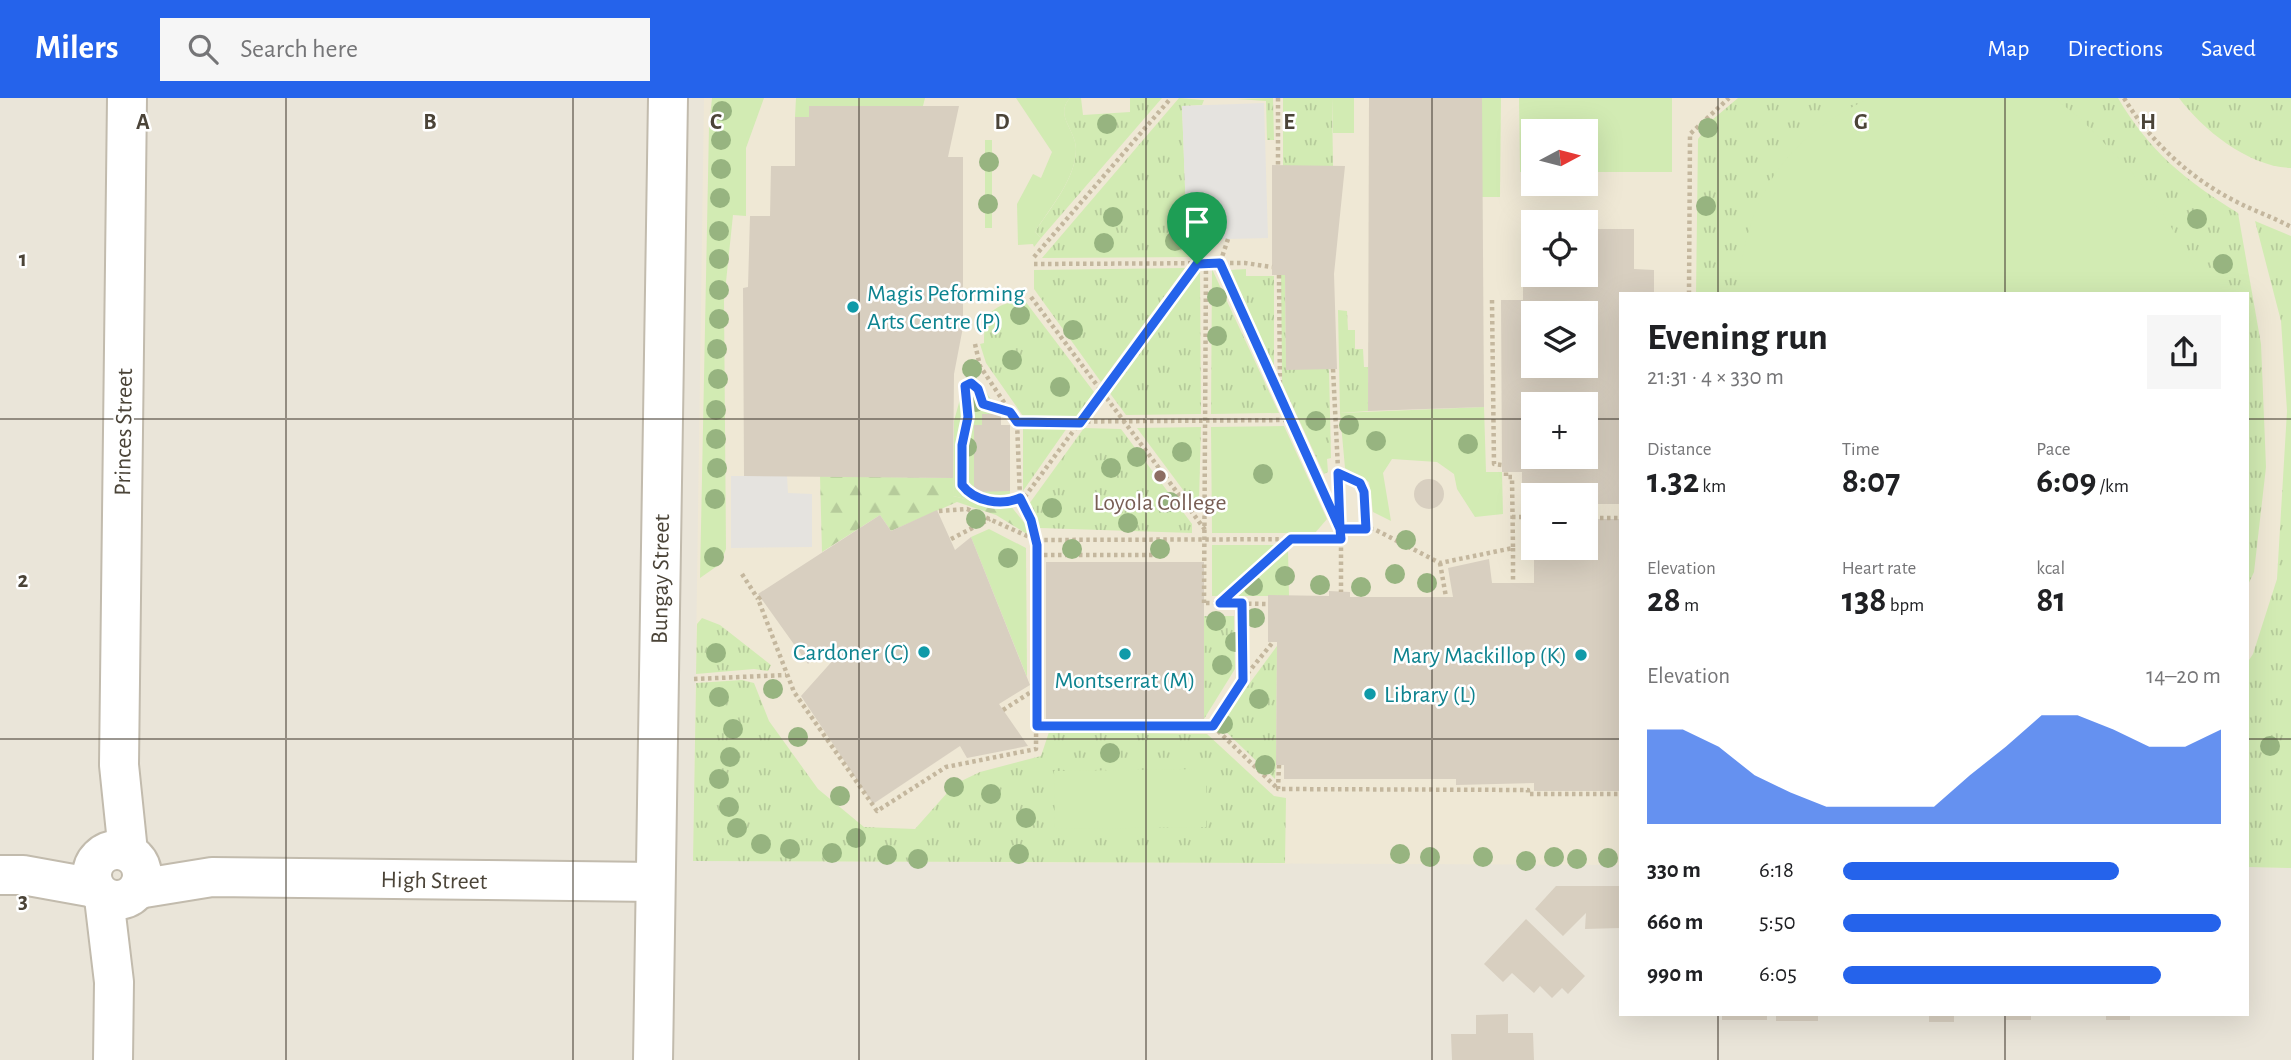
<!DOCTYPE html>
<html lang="en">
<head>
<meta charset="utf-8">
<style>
	body { margin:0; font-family:"Alegreya Sans",sans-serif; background:#f6f6f6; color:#202124; height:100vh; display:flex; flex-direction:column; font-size:26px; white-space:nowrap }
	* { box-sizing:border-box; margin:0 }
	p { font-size:23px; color:#757577 }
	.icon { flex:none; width:38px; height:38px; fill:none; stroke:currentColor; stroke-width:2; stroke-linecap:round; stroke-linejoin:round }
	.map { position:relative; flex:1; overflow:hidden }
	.panel { position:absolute; left:1619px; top:194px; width:630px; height:724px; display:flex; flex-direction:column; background:#fff; border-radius:0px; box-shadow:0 7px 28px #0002 }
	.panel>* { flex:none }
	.needle { width:46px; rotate:83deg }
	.fabs { position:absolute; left:1521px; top:21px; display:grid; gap:14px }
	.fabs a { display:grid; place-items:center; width:77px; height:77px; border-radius:0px; background:#fff; box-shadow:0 7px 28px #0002; font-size:35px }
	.pin { position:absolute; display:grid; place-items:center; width:60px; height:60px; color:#fff; margin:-72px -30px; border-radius:50% 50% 50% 0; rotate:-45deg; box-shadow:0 0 7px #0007 }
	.pin .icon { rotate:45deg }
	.round { display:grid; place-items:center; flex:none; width:74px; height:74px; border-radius:0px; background:#f6f6f6 }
	.summary { display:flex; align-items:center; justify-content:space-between; height:119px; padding:0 28px }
	h1 { font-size:38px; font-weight:700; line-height:52px }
	.stats { display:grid; grid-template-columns:repeat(3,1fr); gap:10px; height:119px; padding:7px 28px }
	.stats div { display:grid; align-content:center }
	.stats b { font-size:35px; font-weight:700 }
	.stats small { font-size:19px; font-weight:400 }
	.stats p { font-size:19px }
	.chart { height:196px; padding:14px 28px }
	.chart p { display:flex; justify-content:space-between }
	.chart svg { width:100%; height:126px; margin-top:7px; fill:#2563eb; opacity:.7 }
	ul { padding:0 28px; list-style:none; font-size:23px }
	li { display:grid; grid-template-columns:112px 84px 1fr; align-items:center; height:52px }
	li i { height:18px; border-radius:9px; background:#2563eb }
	header { display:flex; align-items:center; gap:42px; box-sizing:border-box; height:98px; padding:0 35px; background:#2563eb; color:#fff }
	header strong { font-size:33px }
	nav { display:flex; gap:38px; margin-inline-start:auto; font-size:24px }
	.search { width:490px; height:63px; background:#f6f6f6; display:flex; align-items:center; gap:18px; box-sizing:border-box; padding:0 24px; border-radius:0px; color:#757577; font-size:26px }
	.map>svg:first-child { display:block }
</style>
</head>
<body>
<header>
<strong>Milers</strong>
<div class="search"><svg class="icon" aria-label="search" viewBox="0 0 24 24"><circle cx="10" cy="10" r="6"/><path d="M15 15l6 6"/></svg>Search here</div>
<nav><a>Map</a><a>Directions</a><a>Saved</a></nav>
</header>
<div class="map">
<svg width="2291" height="962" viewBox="0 0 2291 962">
	<defs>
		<pattern id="grass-tufts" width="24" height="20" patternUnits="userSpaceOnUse" patternTransform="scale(1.75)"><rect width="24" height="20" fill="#d2ebb3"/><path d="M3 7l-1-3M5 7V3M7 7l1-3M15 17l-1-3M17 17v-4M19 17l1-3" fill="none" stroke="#b6cb9b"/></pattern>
		<pattern id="forest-firs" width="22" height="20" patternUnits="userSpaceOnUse" patternTransform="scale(1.75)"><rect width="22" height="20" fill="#d2ebb3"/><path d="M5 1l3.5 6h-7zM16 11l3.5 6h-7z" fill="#b6cb9b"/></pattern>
	</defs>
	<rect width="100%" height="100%" fill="#f6f3eb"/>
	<path fill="#eae5d9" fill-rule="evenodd" d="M 0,0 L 2291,0 L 2291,962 L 0,962 ZM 1533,33 L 1586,33 L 1586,86 L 1533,86 ZM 1533,124 L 1586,124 L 1586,177 L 1533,177 ZM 1620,196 L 2247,196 L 2247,917 L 1620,917 ZM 1533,215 L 1586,215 L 1586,268 L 1533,268 ZM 1533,306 L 1586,306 L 1586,359 L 1533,359 ZM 1533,397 L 1586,397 L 1586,450 L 1533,450 Z"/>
	<path fill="#efe8d5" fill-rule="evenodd" d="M 704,0 L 2291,0 L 2291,770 L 2247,769 L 2247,196 L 1620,196 L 1620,767 L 693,763 ZM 1533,33 L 1586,33 L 1586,86 L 1533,86 ZM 1533,124 L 1586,124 L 1586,177 L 1533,177 ZM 1533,215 L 1586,215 L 1586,268 L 1533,268 ZM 1533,306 L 1586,306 L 1586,359 L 1533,359 ZM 1533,397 L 1586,397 L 1586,450 L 1533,450 Z"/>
	<g fill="url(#grass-tufts)">
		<path d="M 1070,0 L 1081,0 L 1083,17 L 1130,14 L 1130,0 L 1162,0 L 1041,140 L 1035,134 C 1050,110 1076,81 1076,51 C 1076,32 1054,17 1070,0 Z"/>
		<polygon points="1179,0 1204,2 1202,7 1182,8 1187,142 1200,159 1042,160"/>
		<polygon points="1273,0 1274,42 1267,42 1266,3 1237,1"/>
		<polygon points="1283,0 1332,0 1333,68 1283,68"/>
		<path d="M 1738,0 L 2118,0 C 2149,53 2186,83 2238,115 L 2261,246 L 2266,369 L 2254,474 L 2247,489 L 2247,196 L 1696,196 L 1698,41 L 1712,22 Z"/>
		<path d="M 2179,0 L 2291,0 L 2291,70 C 2249,69 2203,32 2179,0 Z"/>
		<polygon points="2255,123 2291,138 2291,770 2247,769 2247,565 2253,556 2277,481 2287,313 2281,223"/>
		<polygon points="1185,170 1101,284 1034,191 1034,172"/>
		<polygon points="1200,171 1201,316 1126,317 1109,294"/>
		<polygon points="1212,171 1279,315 1211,316"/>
		<polygon points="1246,171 1246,178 1274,178 1274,270 1230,172"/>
		<polygon points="1281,177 1285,177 1286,271 1329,271 1331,360 1327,361 1328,374 1324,376 1282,285"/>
		<path d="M 1013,199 L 1022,199 L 1094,294 L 1077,318 L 1023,318 L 986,265 L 980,246 L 984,245 C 984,221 988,209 1013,204 Z"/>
		<polygon points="1338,212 1347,213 1348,232 1355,232 1355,251 1363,251 1364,269 1368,269 1368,313 1340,315"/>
		<polygon points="1201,329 1199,404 1195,408 1137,330"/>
		<polygon points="1067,330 1023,393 1023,331"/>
		<polygon points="1084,330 1121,331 1192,426 1192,435 1040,430 1029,406"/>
		<polygon points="1204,518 1234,518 1235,571 1204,621"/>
		<polygon points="702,520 720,527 771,567 768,573 754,571 696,576 697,526"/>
		<polygon points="1277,548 1276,667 1275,681 1219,627"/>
		<polygon points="742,582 754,585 769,623 818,691 864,729 915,731 955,686 980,674 1041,658 1049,634 1207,636 1274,698 1286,700 1285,765 693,763 696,585"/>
	</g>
	<polygon fill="url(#forest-firs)" points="820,378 953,380 953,398 996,408 1010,407 1027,428 1030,438 996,417 957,404 891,433 880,417 822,454"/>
	<g fill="#d2ebb3">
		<polygon points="712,0 764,0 746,50 746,118 733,117 724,203 726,451 720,466 700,480 709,29"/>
		<polygon points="796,0 925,0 923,8 809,8 809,19 795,19"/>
		<path d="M 1016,0 L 1070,0 C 1054,17 1076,32 1076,51 C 1076,81 1050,109 1035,134 L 1041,140 L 1034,149 L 1033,146 L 1018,147 L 1017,106 L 1033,76 L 1041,80 L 1052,54 Z"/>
		<polygon points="1332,0 1354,0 1354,35 1333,35"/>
		<polygon points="1482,0 1501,0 1500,99 1482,99"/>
		<polygon points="1519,0 1672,0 1672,74 1586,74 1586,33 1533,33 1533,74 1520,74"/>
		<path d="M 1870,0 L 2054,0 L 2080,20 L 2131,73 L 2167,122 L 2210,196 L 1738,196 C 1745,100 1783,41 1870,0 Z"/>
		<rect x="985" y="42" width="7" height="88"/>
		<polygon points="975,278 1001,316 983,316 982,327 974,327 974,393 1010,393 1010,407 996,408 953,398 954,323 966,279"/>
		<polygon points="1484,309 1486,374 1502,374 1503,416 1475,419 1457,391 1454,376 1437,364 1392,361 1383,375 1391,423 1373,414 1369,384 1345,370 1340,315"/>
		<polygon points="1284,328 1327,421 1315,435 1212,435 1211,329"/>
		<polygon points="989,431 1026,450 1027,579 971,439"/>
		<polygon points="1212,447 1276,447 1218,498 1212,498"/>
		<polygon points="1288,451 1289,498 1234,498"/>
		<polygon points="1206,671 1206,729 1055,731 1054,673"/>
	</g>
	<g fill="#e5e3df">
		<polygon points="1264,5 1268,140 1187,142 1182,8"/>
		<polygon points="731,378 787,378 788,395 812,396 812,449 731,450"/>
	</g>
	<g fill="#d8cfc0" fill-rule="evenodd">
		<polygon points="1369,0 1482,0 1484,309 1368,313"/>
		<polygon points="809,8 959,8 948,59 963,59 963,229 954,276 953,380 744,378 743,190 748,189 750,118 770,118 771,68 795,68 795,19 809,19"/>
		<polygon points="1272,67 1345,68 1334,176 1337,271 1286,272 1285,177 1272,177"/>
		<path d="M 1523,131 L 1533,131 L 1533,177 L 1586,177 L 1586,131 L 1634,131 L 1634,171 L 1654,172 L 1654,196 L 1620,196 L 1620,406 L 1586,406 L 1586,397 L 1533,397 L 1533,405 L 1522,405 L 1522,374 L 1502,374 L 1501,202 L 1523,202 ZM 1533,215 L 1586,215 L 1586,268 L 1533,268 ZM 1533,306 L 1586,306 L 1586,359 L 1533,359 Z"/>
		<polygon points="982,316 1001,316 1001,327 1010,327 1010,393 974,394 974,327 982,327"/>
		<circle cx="1429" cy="396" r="15"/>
		<polygon points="937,412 955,452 971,439 1030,587 999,606 1028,648 967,660 960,648 873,706 801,598 835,560 826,548 808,566 758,496 880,417 891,433"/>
		<polygon points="1586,421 1620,421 1620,693 1534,693 1534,685 1456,687 1456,681 1284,681 1284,667 1276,667 1277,544 1268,544 1268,497 1329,498 1329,493 1350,494 1350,499 1453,499 1448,470 1489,461 1492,485 1534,485 1534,450 1586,450"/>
		<rect x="1046" y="464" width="158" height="157"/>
		<polygon points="1556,788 1620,788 1620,830 1585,831 1586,815 1563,838 1535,811"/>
		<polygon points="1526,821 1585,878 1568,896 1562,890 1552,900 1540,888 1534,895 1512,875 1503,884 1484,866"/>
		<polygon points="1508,916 1508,935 1533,935 1534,962 1452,962 1451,936 1476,936 1476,917"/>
		<rect x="1722" y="917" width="45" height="5"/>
		<rect x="1776" y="917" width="42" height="6"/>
		<rect x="1929" y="917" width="25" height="7"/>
		<rect x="2006" y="917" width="25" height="5"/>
		<rect x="2106" y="917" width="24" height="5"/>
	</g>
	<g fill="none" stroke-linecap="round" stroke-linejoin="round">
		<defs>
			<g id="minor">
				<polyline points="127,0 119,667 128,754"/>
				<circle cx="117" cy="777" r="25"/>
				<polyline points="0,777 23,777 95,790"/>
				<polyline points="138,791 212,779 655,784"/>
				<polyline points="104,800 114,884 113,962"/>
				<polyline points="653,962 668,0"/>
			</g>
		</defs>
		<use href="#minor" stroke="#c2bbad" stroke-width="42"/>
		<g stroke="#c4b79e" stroke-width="4.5" stroke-dasharray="3.5 3.5" stroke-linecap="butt">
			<polyline points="1278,0 1278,68"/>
			<path d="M 2124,0 C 2151,45 2193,83 2241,106 C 2257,114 2275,120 2291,129"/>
			<polyline points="1228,141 1220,165 1341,431 1341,494"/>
			<polyline points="1034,159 1171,0"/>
			<polyline points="1034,166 1245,165 1272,169"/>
			<polyline points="1279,177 1280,295"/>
			<polyline points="1689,196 1690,36 1729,0"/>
			<polyline points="1031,199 1206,433"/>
			<polyline points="1492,202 1494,366 1502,367"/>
			<polyline points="975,246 980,268 1017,324 1020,400"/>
			<polyline points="1333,271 1341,431 1374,431 1440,465 1513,450 1512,379 1506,379 1506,374"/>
			<polyline points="1010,314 983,306 974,287 968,285 965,288 968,319 962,347 963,387 973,397 997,405 1020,400"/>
			<polyline points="1017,324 1291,322"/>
			<polyline points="1338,375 1360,385 1364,395 1365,431"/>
			<polyline points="939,413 967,411 1036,442 1341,441"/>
			<polyline points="1512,419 1533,419"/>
			<polyline points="1586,420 1620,420"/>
			<polyline points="951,441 990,421"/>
			<polyline points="1513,450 1513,485"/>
			<polyline points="1037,457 1165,457"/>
			<polyline points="1440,465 1446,499"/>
			<polyline points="742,476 758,501"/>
			<polyline points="761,499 758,501 794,594 877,713 946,669 1036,651 1037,447 1032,422 1021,404 1197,165"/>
			<polyline points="1204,505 1206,165"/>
			<polyline points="1206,505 1267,506"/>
			<polyline points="1220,505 1290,442"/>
			<polyline points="694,581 786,577"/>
			<polyline points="1243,581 1273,544"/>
			<polyline points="1003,612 1031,594 1046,594"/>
			<polyline points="1037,627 1213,628 1243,582 1242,505"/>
			<polyline points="1213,628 1278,691"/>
			<polyline points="1279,667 1278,691 1528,692 1528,696 1620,696"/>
		</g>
		<use href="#minor" stroke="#fff" stroke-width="38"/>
	</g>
	<g fill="#97b480">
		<circle cx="722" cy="13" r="10"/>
		<circle cx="1107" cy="26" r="10"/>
		<circle cx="1708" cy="30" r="10"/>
		<circle cx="721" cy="42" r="10"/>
		<circle cx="989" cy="64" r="10"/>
		<circle cx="721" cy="71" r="10"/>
		<circle cx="720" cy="100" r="10"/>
		<circle cx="988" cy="106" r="10"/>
		<circle cx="1706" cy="108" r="10"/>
		<circle cx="1113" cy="119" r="10"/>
		<circle cx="2197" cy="121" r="10"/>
		<circle cx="719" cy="133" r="10"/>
		<circle cx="1175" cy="143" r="10"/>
		<circle cx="1104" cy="145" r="10"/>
		<circle cx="719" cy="161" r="10"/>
		<circle cx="2223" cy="166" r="10"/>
		<circle cx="719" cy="192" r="10"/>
		<circle cx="1217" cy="199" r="10"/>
		<circle cx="1020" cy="217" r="10"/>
		<circle cx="719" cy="221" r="10"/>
		<circle cx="1073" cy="232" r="10"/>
		<circle cx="1217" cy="238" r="10"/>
		<circle cx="717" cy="251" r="10"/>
		<circle cx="1012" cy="262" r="10"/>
		<circle cx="972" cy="271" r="10"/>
		<circle cx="718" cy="281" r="10"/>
		<circle cx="1060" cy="289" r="10"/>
		<circle cx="976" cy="304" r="10"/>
		<circle cx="716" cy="312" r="10"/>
		<circle cx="1316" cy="323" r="10"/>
		<circle cx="1349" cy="327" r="10"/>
		<circle cx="716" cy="341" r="10"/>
		<circle cx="1376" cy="343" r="10"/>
		<circle cx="1468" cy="346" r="10"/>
		<circle cx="967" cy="349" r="10"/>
		<circle cx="1182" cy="354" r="10"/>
		<circle cx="1137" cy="359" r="10"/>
		<circle cx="717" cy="370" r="10"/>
		<circle cx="1111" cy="370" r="10"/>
		<circle cx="1263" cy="376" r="10"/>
		<circle cx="715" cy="401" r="10"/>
		<circle cx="1170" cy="404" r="10"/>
		<circle cx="1052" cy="410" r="10"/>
		<circle cx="976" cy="421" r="10"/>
		<circle cx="1128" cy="425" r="10"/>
		<circle cx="1406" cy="442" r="10"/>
		<circle cx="1072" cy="451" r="10"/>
		<circle cx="1160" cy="451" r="10"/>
		<circle cx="714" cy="459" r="10"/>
		<circle cx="1008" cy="460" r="10"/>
		<circle cx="1395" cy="476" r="10"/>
		<circle cx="1285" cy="478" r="10"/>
		<circle cx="1427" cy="485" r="10"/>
		<circle cx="1320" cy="487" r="10"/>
		<circle cx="1253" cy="488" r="10"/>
		<circle cx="1361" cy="489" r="10"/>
		<circle cx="1255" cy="520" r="10"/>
		<circle cx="1216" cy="523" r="10"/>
		<circle cx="1235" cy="544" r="10"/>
		<circle cx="716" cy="555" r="10"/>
		<circle cx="1222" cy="567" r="10"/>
		<circle cx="773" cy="591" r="10"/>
		<circle cx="719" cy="599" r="10"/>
		<circle cx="1259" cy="601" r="10"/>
		<circle cx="1223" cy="626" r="10"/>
		<circle cx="733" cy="631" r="10"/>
		<circle cx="798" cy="639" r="10"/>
		<circle cx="2270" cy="648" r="10"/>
		<circle cx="1110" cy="655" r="10"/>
		<circle cx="730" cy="659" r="10"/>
		<circle cx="1265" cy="667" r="10"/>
		<circle cx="719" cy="681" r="10"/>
		<circle cx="954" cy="689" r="10"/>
		<circle cx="991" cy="696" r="10"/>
		<circle cx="840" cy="698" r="10"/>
		<circle cx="729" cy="709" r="10"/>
		<circle cx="1026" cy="720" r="10"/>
		<circle cx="737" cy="730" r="10"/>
		<circle cx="856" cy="740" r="10"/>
		<circle cx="761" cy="746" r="10"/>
		<circle cx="790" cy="751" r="10"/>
		<circle cx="832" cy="755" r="10"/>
		<circle cx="1019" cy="756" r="10"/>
		<circle cx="1400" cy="756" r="10"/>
		<circle cx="887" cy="757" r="10"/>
		<circle cx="1430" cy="759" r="10"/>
		<circle cx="1483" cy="759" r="10"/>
		<circle cx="1554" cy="759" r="10"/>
		<circle cx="1608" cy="760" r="10"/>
		<circle cx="918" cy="761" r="10"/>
		<circle cx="1577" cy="761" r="10"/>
		<circle cx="1526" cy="763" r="10"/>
	</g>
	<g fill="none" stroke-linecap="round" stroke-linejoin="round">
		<defs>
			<path id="route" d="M 1197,166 L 1080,325 L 1017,324 L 1010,314 L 983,306 L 978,291 L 971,285 L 965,288 L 968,319 L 962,347 L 962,387 C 975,404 1001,408 1020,400 L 1031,422 L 1037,447 L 1037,628 L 1213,628 L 1243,582 L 1242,505 L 1220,505 L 1291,441 L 1341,441 L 1340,431 L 1366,431 L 1364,394 L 1360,385 L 1338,375 L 1340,431 L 1220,165 L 1197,166"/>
		</defs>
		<use href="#route" stroke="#fff" stroke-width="14"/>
		<use href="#route" stroke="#2563eb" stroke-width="9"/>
	</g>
	<path fill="none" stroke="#4b4438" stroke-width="2" stroke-opacity="0.55" d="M 286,0 L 286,962M 573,0 L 573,962M 859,0 L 859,962M 1146,0 L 1146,962M 1432,0 L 1432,962M 1718,0 L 1718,196M 2005,0 L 2005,196M 0,321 L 1533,321M 1586,321 L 1620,321M 2247,321 L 2291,321M 0,641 L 1620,641M 2247,641 L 2291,641M 1718,917 L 1718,962M 2005,917 L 2005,962"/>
	<g fill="#0f9aa8" stroke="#fff" stroke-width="2.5">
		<circle cx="853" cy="209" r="7"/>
		<circle cx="924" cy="554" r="7"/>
		<circle cx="1125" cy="556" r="7"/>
		<circle cx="1581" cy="557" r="7"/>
		<circle cx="1370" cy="596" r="7"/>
	</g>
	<circle fill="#8d6e63" stroke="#fff" stroke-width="2.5" cx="1160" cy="378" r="7"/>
	<g text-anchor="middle" stroke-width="5" stroke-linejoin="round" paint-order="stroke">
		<g font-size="24" fill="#0d838f" stroke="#fff" text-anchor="start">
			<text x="867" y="203">Magis Peforming<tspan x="867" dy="28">Arts Centre (P)</tspan></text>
			<text x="910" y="562" text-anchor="end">Cardoner (C)</text>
			<text x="1567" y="565" text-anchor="end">Mary Mackillop (K)</text>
			<text x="1125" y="590" text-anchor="middle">Montserrat (M)</text>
			<text x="1384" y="604">Library (L)</text>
		</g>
		<g font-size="24" fill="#4b4438" stroke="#fff">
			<text transform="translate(123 334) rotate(-89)" y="8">Princes Street</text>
			<text transform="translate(660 481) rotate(-89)" y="8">Bungay Street</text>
			<text transform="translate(434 782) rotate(1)" y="8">High Street</text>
		</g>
		<g font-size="24" fill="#785e54" stroke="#fff">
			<text x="1160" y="412">Loyola College</text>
		</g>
	</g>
	<g font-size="23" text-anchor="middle" font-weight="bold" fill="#4b4438" stroke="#fff" stroke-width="5" stroke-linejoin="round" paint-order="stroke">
		<text x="143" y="31">A</text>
		<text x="430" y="31">B</text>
		<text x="716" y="31">C</text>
		<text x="1002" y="31">D</text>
		<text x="1289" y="31">E</text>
		<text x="1861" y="31">G</text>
		<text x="2148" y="31">H</text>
		<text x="23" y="168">1</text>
		<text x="23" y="489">2</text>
		<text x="23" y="810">3</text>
	</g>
</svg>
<div class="fabs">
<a><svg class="needle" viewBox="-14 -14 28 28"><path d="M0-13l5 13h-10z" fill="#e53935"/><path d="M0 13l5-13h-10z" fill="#757577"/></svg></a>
<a><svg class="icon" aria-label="locate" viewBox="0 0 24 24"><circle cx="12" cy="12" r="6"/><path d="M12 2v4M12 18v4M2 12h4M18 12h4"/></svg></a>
<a><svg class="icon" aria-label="layers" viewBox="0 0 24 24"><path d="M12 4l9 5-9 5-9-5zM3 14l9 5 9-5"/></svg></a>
<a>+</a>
<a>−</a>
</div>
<div class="pin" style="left:1197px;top:166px;background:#1e9e55"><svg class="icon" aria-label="arrive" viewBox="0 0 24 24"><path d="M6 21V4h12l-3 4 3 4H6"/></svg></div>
<section class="panel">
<div class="summary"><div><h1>Evening run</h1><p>21:31 · 4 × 330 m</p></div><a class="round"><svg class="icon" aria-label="share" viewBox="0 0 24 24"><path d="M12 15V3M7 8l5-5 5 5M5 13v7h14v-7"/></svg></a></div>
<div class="stats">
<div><p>Distance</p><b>1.32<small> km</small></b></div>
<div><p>Time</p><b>8:07</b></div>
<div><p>Pace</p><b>6:09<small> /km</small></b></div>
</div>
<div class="stats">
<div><p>Elevation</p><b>28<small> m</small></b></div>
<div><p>Heart rate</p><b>138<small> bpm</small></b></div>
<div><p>kcal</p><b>81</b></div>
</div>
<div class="chart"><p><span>Elevation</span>14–20 m</p>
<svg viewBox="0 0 160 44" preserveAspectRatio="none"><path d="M0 44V11L10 11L20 17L30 27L40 33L50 38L60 38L70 38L80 38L90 27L100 17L110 6L120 6L130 11L140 17L150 17L160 11V44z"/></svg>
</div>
<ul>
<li><b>330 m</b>6:18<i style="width:73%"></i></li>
<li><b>660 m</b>5:50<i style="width:100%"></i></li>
<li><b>990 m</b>6:05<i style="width:84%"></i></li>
</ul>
</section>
</div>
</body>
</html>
